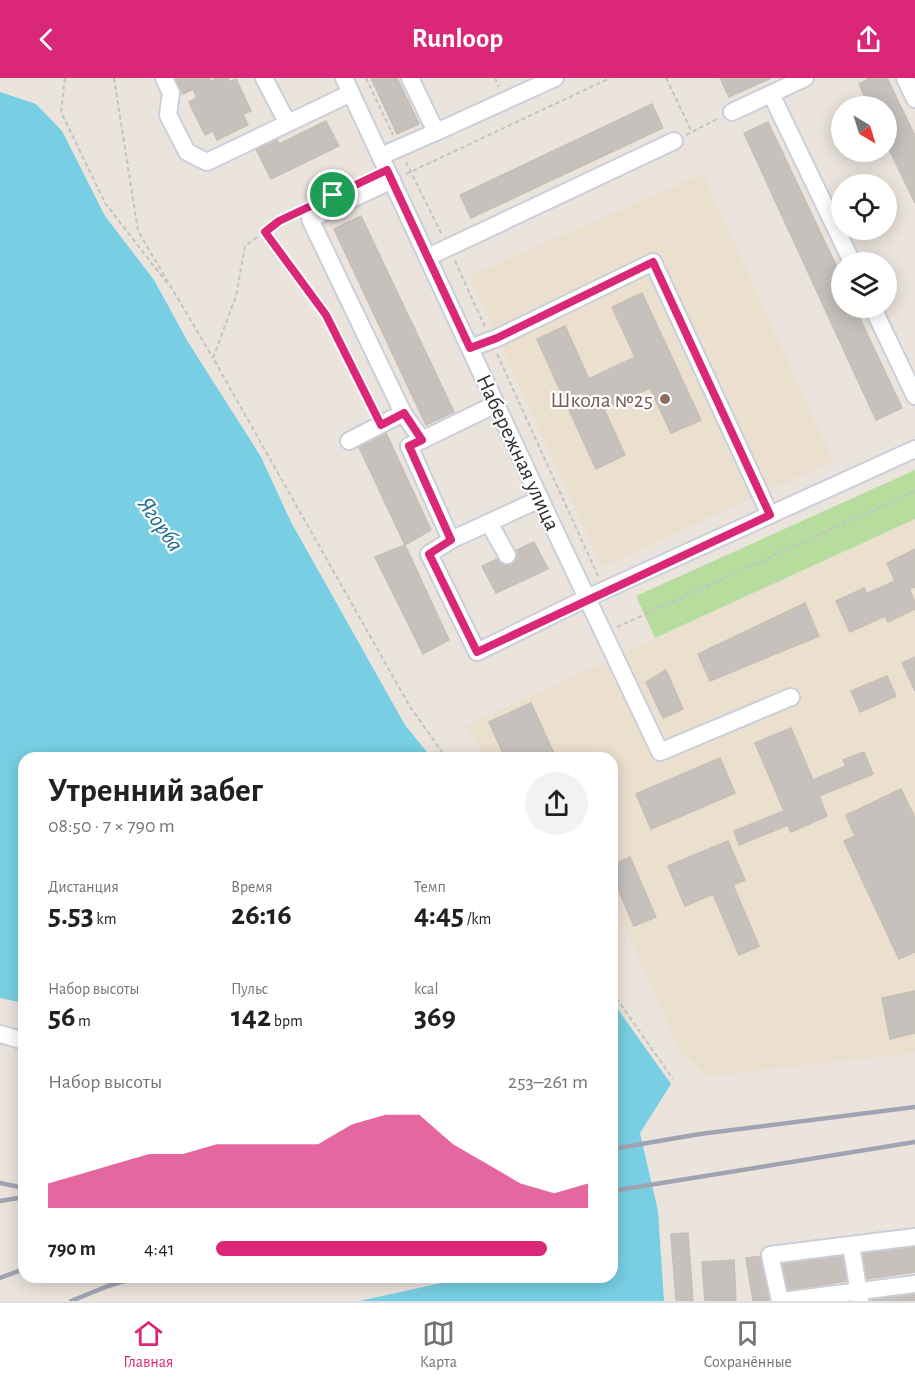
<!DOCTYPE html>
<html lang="ru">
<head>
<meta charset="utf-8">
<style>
	body { margin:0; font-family:"Alegreya Sans",sans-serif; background:#f2f2f2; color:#202124; height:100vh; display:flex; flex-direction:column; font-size:22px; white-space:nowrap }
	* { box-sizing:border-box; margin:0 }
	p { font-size:20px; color:#757577 }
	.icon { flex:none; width:33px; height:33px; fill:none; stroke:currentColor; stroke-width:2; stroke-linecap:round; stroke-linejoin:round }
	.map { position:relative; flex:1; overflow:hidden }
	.drawer { position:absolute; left:18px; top:674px; width:600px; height:531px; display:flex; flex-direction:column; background:#fff; border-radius:18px; box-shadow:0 3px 15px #0003 }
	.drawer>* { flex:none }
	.needle { width:39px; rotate:142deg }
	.tools { position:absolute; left:831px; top:18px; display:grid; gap:12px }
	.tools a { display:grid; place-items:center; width:66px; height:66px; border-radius:50%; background:#fff; box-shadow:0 3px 15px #0003; font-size:30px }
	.pin { position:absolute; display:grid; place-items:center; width:51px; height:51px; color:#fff; margin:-26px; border:3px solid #fff; border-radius:50%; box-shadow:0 2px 6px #0007 }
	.round { display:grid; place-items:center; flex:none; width:63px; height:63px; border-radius:32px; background:#f2f2f2 }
	.headline { display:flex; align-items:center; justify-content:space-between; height:102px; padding:0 30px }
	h1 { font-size:33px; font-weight:700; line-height:45px }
	.stats { display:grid; grid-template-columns:repeat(3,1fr); gap:9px; height:102px; padding:6px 30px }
	.stats div { display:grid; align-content:center }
	.stats b { font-size:30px; font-weight:700 }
	.stats small { font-size:16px; font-weight:400 }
	.stats p { font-size:16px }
	.chart { height:168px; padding:12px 30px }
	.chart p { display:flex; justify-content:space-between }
	.chart svg { width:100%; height:108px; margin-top:6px; fill:#db2777; opacity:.7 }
	ul { padding:0 30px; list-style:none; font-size:20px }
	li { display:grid; grid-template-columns:96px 72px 1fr; align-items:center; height:45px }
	li i { height:15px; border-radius:8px; background:#db2777 }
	header { display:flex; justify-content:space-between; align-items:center; height:78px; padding:0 30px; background:#db2777; color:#fff; font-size:27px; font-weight:700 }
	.menu { display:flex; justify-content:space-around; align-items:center; height:84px; border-top:2px solid #e0e0e0; background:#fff; font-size:16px; color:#757577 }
	.menu a { display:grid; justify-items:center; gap:3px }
	.menu .active { color:#db2777 }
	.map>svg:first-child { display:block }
</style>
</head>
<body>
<header><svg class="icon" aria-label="back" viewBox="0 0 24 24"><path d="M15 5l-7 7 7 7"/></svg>Runloop<svg class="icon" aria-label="share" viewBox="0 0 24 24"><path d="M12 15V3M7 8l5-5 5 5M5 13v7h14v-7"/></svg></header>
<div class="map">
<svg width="915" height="1223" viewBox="0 0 915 1223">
	<rect width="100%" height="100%" fill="#ebe4dd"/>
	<g fill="#ebdfcd">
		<polygon points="703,96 833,383 602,489 469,198"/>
		<polygon points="915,441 915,975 708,998 680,973 612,820 612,680 484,679 466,648"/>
	</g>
	<polygon fill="#b7dd9e" points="915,392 915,441 655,560 636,518"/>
	<g fill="#78cfe4">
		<polygon points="0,14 36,26 62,53 105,138 154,202 188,264 261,379 291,444 405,647 431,679 24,680 24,925 0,920"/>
		<polygon points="612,923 671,1006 640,1055 658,1133 664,1223 359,1223 451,1203 457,1199 612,1198"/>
	</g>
	<g fill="#c6c1bc" stroke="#c6bfb7" stroke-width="1.5">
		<polygon points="175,0 209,0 210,3 183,16"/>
		<polygon points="217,0 228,0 230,4 236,1 251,33 243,36 248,47 217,62 213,53 205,57 189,24 197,20 193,11"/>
		<polygon points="371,0 397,0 419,46 397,56"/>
		<polygon points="720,0 771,0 729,19"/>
		<polygon points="870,0 887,0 915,58 915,125 886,65 886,28 869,28 859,6"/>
		<polygon points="652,26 663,50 471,140 460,117"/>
		<polygon points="326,43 339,68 271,101 256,71 277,61 279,66"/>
		<polygon points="768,44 842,200 842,230 855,230 902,330 876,342 744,55"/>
		<polygon points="361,138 454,334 426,347 334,151"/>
		<polygon points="642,215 701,342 671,355 650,310 604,331 625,377 596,391 537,261 565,248 589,301 635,279 612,229"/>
		<polygon points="386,355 431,452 405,467 359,369"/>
		<polygon points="534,464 548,491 496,515 482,488"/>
		<polygon points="405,467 449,562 423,576 375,479"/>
		<polygon points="915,471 915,509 909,511 915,524 915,531 888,544 885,538 850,554 836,523 864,510 866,516 895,503 887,485"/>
		<polygon points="805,525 819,558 710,603 698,576"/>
		<polygon points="915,579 915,613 902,585"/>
		<polygon points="666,592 683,631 663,640 646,604"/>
		<polygon points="887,598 896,618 860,634 851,613"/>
		<polygon points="531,625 556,680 505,680 489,644"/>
		<polygon points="791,650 813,702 846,688 843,682 864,674 873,696 819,718 827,738 791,754 788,747 739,767 734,753 784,733 755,665"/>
		<polygon points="720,680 735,715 651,751 636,716"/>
		<polygon points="901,711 915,740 915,874 899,881 844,763 855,758 846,737"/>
		<polygon points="728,763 745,802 733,807 759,868 739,877 713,816 685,828 668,788"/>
		<polygon points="630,779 656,839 634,848 612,797 612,787"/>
		<polygon points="915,913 915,955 890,961 882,920"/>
		<polygon points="688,1155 693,1223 676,1223 671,1156"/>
		<polygon points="915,1167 915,1194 866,1201 862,1174"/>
		<polygon points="842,1171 847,1203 786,1213 780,1181"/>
		<polygon points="763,1178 770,1223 753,1223 746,1180"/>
		<polygon points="734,1182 736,1223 705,1223 702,1184"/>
		<polygon points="915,1215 915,1223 871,1223 871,1221"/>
	</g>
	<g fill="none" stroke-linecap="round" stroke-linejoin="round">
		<defs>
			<g id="minor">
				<polyline points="164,0 171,15 168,37 187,74 207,84 351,15"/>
				<polyline points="264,0 287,44"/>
				<polyline points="344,0 540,421 660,674 791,619"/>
				<polyline points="905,0 915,21"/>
				<polyline points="771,16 852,184"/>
				<polyline points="732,34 805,0"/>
				<polyline points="436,54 555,0"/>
				<polyline points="381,78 436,54 410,0"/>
				<polyline points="392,102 310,141 403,335 422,362 496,326"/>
				<polyline points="428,179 674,63"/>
				<polyline points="873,230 915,318"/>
				<polyline points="470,270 497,260 653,184 770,437"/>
				<polyline points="422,362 409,368 451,462 540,421"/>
				<polyline points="349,363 403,335"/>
				<polyline points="489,445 507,477"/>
				<polyline points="451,462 429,476 477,574 587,520 915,371"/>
				<polyline points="0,956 24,963"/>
				<polyline points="851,1167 860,1222"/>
				<polyline points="780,1223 770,1177 915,1159"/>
				<polyline points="782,1223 915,1206"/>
			</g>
		</defs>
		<use href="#minor" stroke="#cbcfda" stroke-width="20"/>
		<g stroke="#c3c3c3" stroke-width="2" stroke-dasharray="4.5 3" stroke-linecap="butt">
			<polyline points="65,0 61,34 105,125 167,205"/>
			<polyline points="114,0 138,153 213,280"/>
			<polyline points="366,0 393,57"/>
			<polyline points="495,0 499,9"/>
			<polyline points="666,0 692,54"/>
			<polyline points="686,57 719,40"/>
			<polyline points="406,84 442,157"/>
			<polyline points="406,96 610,0"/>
			<polyline points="295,135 279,143 245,168 236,218 213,280 409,627 446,680"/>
			<polyline points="266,154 325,237 375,333"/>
			<polyline points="455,183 485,249"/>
			<polyline points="497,276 598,498"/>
			<polyline points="617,549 915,413"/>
			<polyline points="612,914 673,1001"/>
		</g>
		<use href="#minor" stroke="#fff" stroke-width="16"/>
		<g stroke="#a0a4b2" stroke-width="4.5">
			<polyline points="612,1071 700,1056 915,1029"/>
			<polyline points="0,1105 24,1110"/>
			<polyline points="612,1113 915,1064"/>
			<polyline points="0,1123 24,1119"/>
			<polyline points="0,1200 24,1191"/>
			<polyline points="71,1223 108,1208 141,1198"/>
		</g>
	</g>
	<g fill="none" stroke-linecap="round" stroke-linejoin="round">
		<defs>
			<polygon id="route" points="387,92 470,270 497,260 653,184 770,437 477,574 429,476 451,462 409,368 422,362 404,335 381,347 326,237 265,154 279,143"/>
		</defs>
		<use href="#route" stroke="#fff" stroke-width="12"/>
		<use href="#route" stroke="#db2777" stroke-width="8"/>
	</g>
	<circle fill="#8d6e63" stroke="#fff" stroke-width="2" cx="665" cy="321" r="6"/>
	<g text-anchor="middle" stroke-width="4.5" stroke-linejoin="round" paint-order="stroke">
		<g font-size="22" fill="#785e54" stroke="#fff" text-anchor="end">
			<text x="653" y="329">Школа №25</text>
		</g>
		<g font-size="22" fill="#2a2a2a" stroke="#fff">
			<text transform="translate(519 374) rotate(65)" y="8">Набережная улица</text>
		</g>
		<g font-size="24" font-style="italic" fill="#196e8f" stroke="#fff">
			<text transform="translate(161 446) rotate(55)" y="8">Ягорба</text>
		</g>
	</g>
</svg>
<div class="tools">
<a><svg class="needle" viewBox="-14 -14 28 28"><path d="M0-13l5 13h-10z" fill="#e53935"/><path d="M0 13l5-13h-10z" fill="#757577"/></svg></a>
<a><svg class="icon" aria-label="locate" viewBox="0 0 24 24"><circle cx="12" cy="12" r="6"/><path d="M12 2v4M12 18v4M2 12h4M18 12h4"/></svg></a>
<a><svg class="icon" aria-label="layers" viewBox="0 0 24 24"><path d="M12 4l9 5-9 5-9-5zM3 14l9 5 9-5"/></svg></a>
</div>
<div class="pin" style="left:333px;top:117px;background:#1e9e55"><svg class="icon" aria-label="arrive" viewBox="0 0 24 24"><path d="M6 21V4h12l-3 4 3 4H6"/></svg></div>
<section class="drawer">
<div class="headline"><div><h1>Утренний забег</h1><p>08:50 · 7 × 790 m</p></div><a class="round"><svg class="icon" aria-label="share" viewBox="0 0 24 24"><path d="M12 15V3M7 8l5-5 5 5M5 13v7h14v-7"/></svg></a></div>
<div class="stats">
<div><p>Дистанция</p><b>5.53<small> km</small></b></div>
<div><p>Время</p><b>26:16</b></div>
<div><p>Темп</p><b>4:45<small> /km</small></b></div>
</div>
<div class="stats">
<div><p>Набор высоты</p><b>56<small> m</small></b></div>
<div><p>Пульс</p><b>142<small> bpm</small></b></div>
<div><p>kcal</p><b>369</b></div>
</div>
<div class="chart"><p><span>Набор высоты</span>253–261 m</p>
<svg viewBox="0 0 160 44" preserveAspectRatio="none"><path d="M0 44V34L10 30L20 26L30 22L40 22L50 18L60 18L70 18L80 18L90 10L100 6L110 6L120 18L130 26L140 34L150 38L160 34V44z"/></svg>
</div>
<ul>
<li><b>790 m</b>4:41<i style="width:89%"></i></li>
</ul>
</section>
</div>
<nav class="menu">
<a class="active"><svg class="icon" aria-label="home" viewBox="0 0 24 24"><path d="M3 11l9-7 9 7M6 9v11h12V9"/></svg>Главная</a>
<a><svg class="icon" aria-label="map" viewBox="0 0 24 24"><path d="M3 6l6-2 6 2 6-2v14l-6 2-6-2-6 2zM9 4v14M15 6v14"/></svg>Карта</a>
<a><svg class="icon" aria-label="saved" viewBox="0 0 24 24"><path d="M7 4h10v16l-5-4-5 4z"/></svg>Сохранённые</a>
</nav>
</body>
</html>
